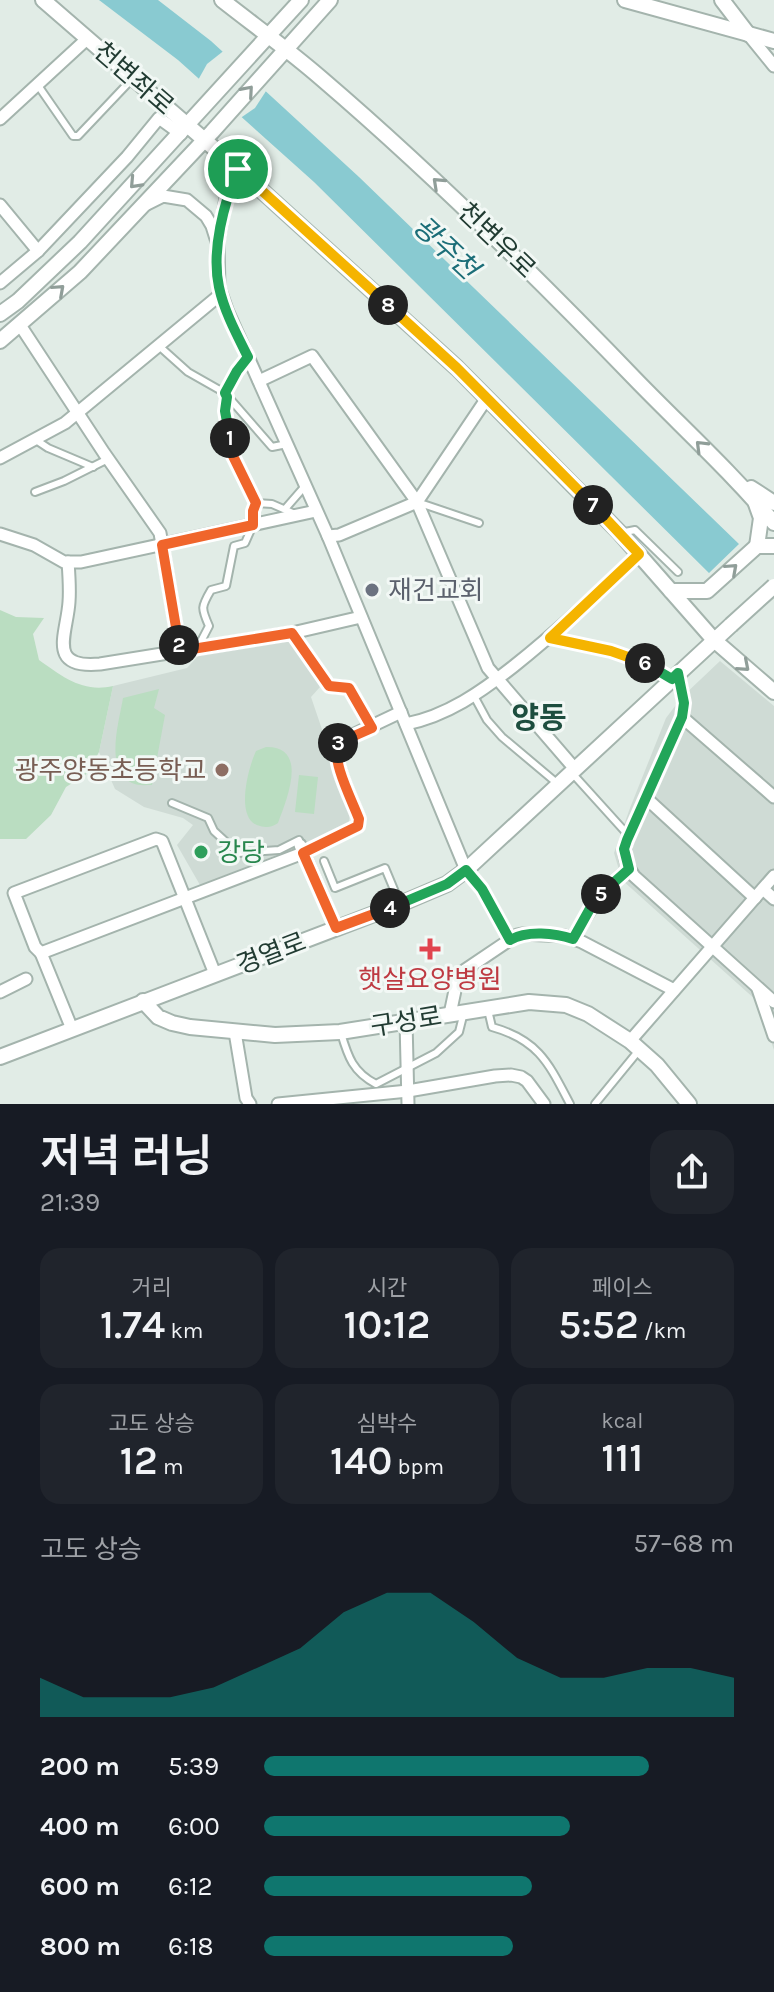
<!DOCTYPE html>
<html lang="ko">
<head>
<meta charset="utf-8">
<style>
	body { margin:0; font-family:Karla,"Noto Sans KR",sans-serif; background:#20242c; color:#f1f3f6; height:100vh; display:flex; flex-direction:column; font-size:30px; white-space:nowrap }
	* { box-sizing:border-box; margin:0 }
	p { font-size:26px; color:#9ea1a6 }
	.icon { flex:none; width:44px; height:44px; fill:none; stroke:currentColor; stroke-width:2; stroke-linecap:round; stroke-linejoin:round }
	.map { position:relative; height:1104px; overflow:hidden }
	.details { display:flex; flex-direction:column; background:#171b24; flex:1 }
	.details>* { flex:none }
	.pin { position:absolute; display:grid; place-items:center; width:68px; height:68px; color:#fff; margin:-34px; border:4px solid #fff; border-radius:50%; box-shadow:0 2px 8px #0007 }
	.km { position:absolute; width:40px; height:40px; margin:-20px; border-radius:50%; background:#222; color:#fff; font-size:22px; line-height:40px; text-align:center }
	.round { display:grid; place-items:center; flex:none; width:84px; height:84px; border-radius:24px; background:#20242c }
	.headline { display:flex; align-items:center; justify-content:space-between; height:136px; padding:0 40px }
	h1 { font-size:44px; font-weight:600; line-height:60px }
	.metrics { display:grid; grid-template-columns:repeat(3,1fr); gap:12px; height:136px; padding:8px 40px }
	.metrics div { display:grid; align-content:center; border-radius:20px; background:#20242c; text-align:center }
	.metrics b { font-size:40px; font-weight:600 }
	.metrics small { font-size:22px; font-weight:400 }
	.metrics p { font-size:22px }
	.chart { height:224px; padding:16px 40px }
	.chart p { display:flex; justify-content:space-between }
	.chart svg { width:100%; height:144px; margin-top:8px; fill:#0f766e; opacity:.7 }
	ul { padding:0 40px; list-style:none; font-size:26px }
	li { display:grid; grid-template-columns:128px 96px 1fr; align-items:center; height:60px }
	li i { height:20px; border-radius:10px; background:#0f766e }
	.map>svg:first-child { display:block }
</style>
</head>
<body>
<div class="map">
<svg width="774" height="1104" viewBox="0 0 774 1104">
	<rect width="100%" height="100%" fill="#e1ece6"/>
	<g fill="#cfdbd5">
		<polygon points="277,641 293,641 320,687 311,697 350,812 349,822 341,830 200,885 177,845 193,825 183,818 144,807 115,789 99,752 113,686 187,668 199,655"/>
		<polygon points="720,661 774,706 774,1050 757,1001 622,880 614,853 630,808 666,718 682,697"/>
	</g>
	<g fill="#baddc1">
		<path d="M 0,610 L 16,617 L 44,618 L 33,634 L 39,660 C 63,677 83,693 113,686 L 99,752 L 88,773 L 66,787 L 51,815 L 26,839 L 0,839 Z"/>
		<path d="M 159,689 L 154,708 L 165,715 L 152,785 C 145,785 138,786 132,783 C 104,770 119,722 123,698 Z"/>
		<path d="M 266,747 C 309,746 287,799 278,823 C 272,827 268,828 260,826 C 234,821 248,768 256,751 Z"/>
		<polygon points="299,775 318,777 314,814 295,812"/>
	</g>
	<polygon fill="#89cad1" points="99,0 158,0 211,41 359,177 739,544 709,573 314,182 178,60"/>
	<polygon fill="#e1ece6" points="226,49 268,88 255,108 239,119 197,82 207,64"/>
	<g fill="none" stroke-linecap="round" stroke-linejoin="round">
		<defs>
			<g id="service">
				<polyline points="37,84 73,136 78,136 133,78"/>
				<polyline points="159,346 188,372 225,393 272,447 287,444"/>
				<polyline points="225,393 237,371 248,357"/>
				<path d="M 227,397 C 221,435 238,471 256,503"/>
				<polyline points="36,440 48,448 93,467"/>
				<polyline points="35,492 64,481 108,459"/>
				<polyline points="417,502 479,523"/>
				<polyline points="285,509 305,486"/>
				<polyline points="620,533 635,530 678,572"/>
				<polyline points="550,638 626,655 651,666 671,678"/>
				<path d="M 197,649 L 209,626 C 201,608 201,607 211,590 L 226,586 L 234,546 L 245,543 L 253,525 L 253,511 L 256,503 L 272,504 L 295,514"/>
				<polyline points="474,696 487,720 502,737 558,784"/>
				<polyline points="572,773 629,836"/>
				<polyline points="172,803 208,818 214,831 238,853 279,850 299,840 300,845"/>
				<polyline points="324,861 335,888 385,868 400,904"/>
				<path d="M 488,1010 L 492,1027 C 539,1040 549,1064 570,1104"/>
				<path d="M 341,1033 C 348,1057 353,1072 376,1084 L 436,1053 L 459,1032 L 464,1012"/>
				<polyline points="595,1104 640,1049"/>
			</g>
			<g id="minor">
				<polyline points="748,34 774,66"/>
				<polyline points="0,119 88,38"/>
				<polyline points="147,204 163,196 187,200 206,216 212,226 218,245 219,287 227,310 328,536 466,870 482,889 510,940"/>
				<polyline points="0,205 38,251"/>
				<polyline points="218,241 226,198 238,169"/>
				<polyline points="0,283 38,251 127,157 159,118 181,134"/>
				<polyline points="20,325 104,453 160,533 180,651"/>
				<polyline points="259,381 312,356 417,502 488,668 575,769"/>
				<polyline points="0,458 65,423 221,294"/>
				<polyline points="0,534 34,545 64,562 81,562 316,511"/>
				<polyline points="328,536 339,535 417,502 487,398"/>
				<path d="M 68,562 C 69,575 70,589 69,602 C 67,634 46,669 100,664 L 292,633 L 361,617"/>
				<polyline points="292,633 329,686 349,688 372,728"/>
				<path d="M 678,673 L 684,703 L 682,717 L 627,840 C 622,854 626,864 634,876 L 774,1002"/>
				<polyline points="682,717 774,797"/>
				<path d="M 406,724 C 447,716 481,692 514,666 C 558,631 598,593 639,554"/>
				<polyline points="646,798 755,898"/>
				<polyline points="300,845 336,928"/>
				<polyline points="763,889 774,899"/>
				<path d="M 573,939 C 590,908 601,891 629,869"/>
				<polyline points="41,953 35,947 14,893 156,839 162,841 215,974"/>
				<polyline points="758,989 774,1036"/>
				<polyline points="0,992 26,979"/>
				<polyline points="450,1014 457,981 461,974 465,970 517,935 522,934 565,936 582,942 674,990"/>
				<polyline points="406,1021 408,1104"/>
				<path d="M 72,1029 L 41,953 L 303,853 L 358,826 L 359,819 C 352,800 331,760 338,742 L 401,712"/>
				<polyline points="235,1032 246,1098 250,1104"/>
				<polyline points="630,1041 774,876"/>
				<polyline points="278,1104 408,1091 495,1076 511,1075 521,1077 527,1081 544,1104"/>
			</g>
			<g id="tertiary">
				<polyline points="43,0 238,169 457,368 620,533 714,640 774,692"/>
				<path d="M 222,0 C 255,26 290,51 322,79 C 433,174 537,277 639,383 C 684,429 732,473 774,523"/>
				<polyline points="625,0 774,41"/>
				<polyline points="722,0 748,34"/>
				<polyline points="0,314 18,301 80,242 301,0"/>
				<polyline points="0,341 80,272 212,132 330,0"/>
				<polyline points="751,488 774,503"/>
				<polyline points="756,504 761,518 757,546"/>
				<polyline points="671,591 707,591 757,546 774,546"/>
				<polyline points="143,1001 158,1017 172,1023 190,1027 275,1035 340,1032 529,1002 566,1005 588,1014 630,1041 657,1065 689,1104"/>
				<polyline points="0,1057 400,904 447,884 466,870 731,625"/>
			</g>
		</defs>
		<use href="#service" stroke="#a4b4ad" stroke-width="10"/>
		<use href="#minor" stroke="#a4b4ad" stroke-width="15"/>
		<use href="#tertiary" stroke="#a4b4ad" stroke-width="18"/>
		<use href="#service" stroke="#fff" stroke-width="6"/>
		<use href="#minor" stroke="#fff" stroke-width="11"/>
		<use href="#tertiary" stroke="#fff" stroke-width="14"/>
		<defs>
			<polyline id="tertiary-bridge" points="731,625 774,586"/>
		</defs>
		<use href="#tertiary-bridge" stroke="#a4b4ad" stroke-width="18" stroke-linecap="butt"/>
		<use href="#tertiary-bridge" stroke="#fff" stroke-width="14"/>
	</g>
	<defs><path id="oneway-chevron" d="M-2-3.5L2.5 0L-2 3.5" fill="none" stroke-width="1.6" stroke-linecap="round" stroke-linejoin="round" transform="scale(2)"/></defs>
	<g stroke="#909e99">
		<use href="#oneway-chevron" transform="translate(248 91) rotate(-49)"/>
		<use href="#oneway-chevron" transform="translate(135 183) rotate(133)"/>
		<use href="#oneway-chevron" transform="translate(438 183) rotate(-137)"/>
		<use href="#oneway-chevron" transform="translate(59 290) rotate(-42)"/>
		<use href="#oneway-chevron" transform="translate(701 446) rotate(-135)"/>
		<use href="#oneway-chevron" transform="translate(732 569) rotate(-42)"/>
		<use href="#oneway-chevron" transform="translate(744 666) rotate(41)"/>
	</g>
	<g fill="none" stroke-linecap="round" stroke-linejoin="round">
		<defs>
			<path id="split-1" d="M 230,438 L 225,411 L 227,397 L 225,393 L 237,371 L 248,357 C 237,335 224,311 219,287 C 211,250 224,203 238,169"/>
			<polyline id="split-2" points="179,645 162,545 253,525 253,511 256,503 233,456 230,438"/>
			<polyline id="split-3" points="179,645 180,651 292,633 329,686 349,688 372,728 338,743"/>
			<path id="split-4" d="M 338,743 C 331,761 352,800 359,819 L 358,826 L 303,853 L 336,928 L 390,908"/>
			<path id="split-5" d="M 390,908 L 447,884 L 466,870 L 482,889 L 510,940 C 527,930 555,933 573,939 L 592,905 L 601,894"/>
			<polyline id="split-6" points="601,894 629,869 624,849 627,840 682,717 684,703 678,673 672,679 645,663"/>
			<polyline id="split-7" points="593,505 639,554 550,638 611,651 645,663"/>
			<polyline id="split-8" points="388,305 457,368 593,505"/>
			<polyline id="split-9" points="238,169 388,305"/>
		</defs>
		<use href="#split-1" stroke="#fff" stroke-width="16"/>
		<use href="#split-2" stroke="#fff" stroke-width="16"/>
		<use href="#split-3" stroke="#fff" stroke-width="16"/>
		<use href="#split-4" stroke="#fff" stroke-width="16"/>
		<use href="#split-5" stroke="#fff" stroke-width="16"/>
		<use href="#split-6" stroke="#fff" stroke-width="16"/>
		<use href="#split-7" stroke="#fff" stroke-width="16"/>
		<use href="#split-8" stroke="#fff" stroke-width="16"/>
		<use href="#split-9" stroke="#fff" stroke-width="16"/>
		<use href="#split-1" stroke="#22a559" stroke-width="10"/>
		<use href="#split-2" stroke="#f0652b" stroke-width="10"/>
		<use href="#split-3" stroke="#f0652b" stroke-width="10"/>
		<use href="#split-4" stroke="#f0652b" stroke-width="10"/>
		<use href="#split-5" stroke="#22a559" stroke-width="10"/>
		<use href="#split-6" stroke="#22a559" stroke-width="10"/>
		<use href="#split-7" stroke="#f5b400" stroke-width="10"/>
		<use href="#split-8" stroke="#f5b400" stroke-width="10"/>
		<use href="#split-9" stroke="#f5b400" stroke-width="10"/>
	</g>
	<circle fill="#6b7280" stroke="#f2f8f5" stroke-width="3" cx="372" cy="590" r="8"/>
	<circle fill="#8d6e63" stroke="#f2f8f5" stroke-width="3" cx="222" cy="770" r="8"/>
	<circle fill="#2e9e5b" stroke="#f2f8f5" stroke-width="3" cx="201" cy="852" r="8"/>
	<path fill="#e0444e" stroke="#f2f8f5" stroke-width="3" d="M426 937h8v8h8v8h-8v8h-8v-8h-8v-8h8z"/>
	<g text-anchor="middle" stroke-width="6" stroke-linejoin="round" paint-order="stroke">
		<g font-size="26" fill="#223c33" stroke="#f2f8f5">
			<text transform="translate(134 78) rotate(41)" y="9">천변좌로</text>
			<text transform="translate(497 240) rotate(44)" y="9">천변우로</text>
			<text transform="translate(271 953) rotate(-21)" y="9">경열로</text>
			<text transform="translate(406 1021) rotate(-9)" y="9">구성로</text>
		</g>
		<g font-size="26" fill="#5b616d" stroke="#f2f8f5" text-anchor="start">
			<text x="388" y="599">재건교회</text>
		</g>
		<g font-size="26" fill="#785e54" stroke="#f2f8f5" text-anchor="end">
			<text x="206" y="779">광주양동초등학교</text>
		</g>
		<g font-size="26" fill="#27864d" stroke="#f2f8f5" text-anchor="start">
			<text x="217" y="861">강당</text>
		</g>
		<g font-size="26" fill="#be3a42" stroke="#f2f8f5">
			<text x="430" y="988">햇살요양병원</text>
		</g>
		<g font-size="28" font-style="italic" fill="#1c6e78" stroke="#f2f8f5">
			<text transform="translate(446 247) rotate(43)" y="10">광주천</text>
		</g>
		<g font-size="30" font-weight="bold" fill="#1e4e3f" stroke="#f2f8f5">
			<text x="539" y="728">양동</text>
		</g>
	</g>
</svg>
<div class="pin" style="left:238px;top:169px;background:#1e9e55"><svg class="icon" aria-label="arrive" viewBox="0 0 24 24"><path d="M6 21V4h12l-3 4 3 4H6"/></svg></div>
<b class="km" style="left:230px;top:438px">1</b>
<b class="km" style="left:179px;top:645px">2</b>
<b class="km" style="left:338px;top:743px">3</b>
<b class="km" style="left:390px;top:908px">4</b>
<b class="km" style="left:601px;top:894px">5</b>
<b class="km" style="left:645px;top:663px">6</b>
<b class="km" style="left:593px;top:505px">7</b>
<b class="km" style="left:388px;top:305px">8</b>
</div>
<section class="details">
<div class="headline"><div><h1>저녁 러닝</h1><p>21:39</p></div><a class="round"><svg class="icon" aria-label="share" viewBox="0 0 24 24"><path d="M12 15V3M7 8l5-5 5 5M5 13v7h14v-7"/></svg></a></div>
<div class="metrics">
<div><p>거리</p><b>1.74<small> km</small></b></div>
<div><p>시간</p><b>10:12</b></div>
<div><p>페이스</p><b>5:52<small> /km</small></b></div>
</div>
<div class="metrics">
<div><p>고도 상승</p><b>12<small> m</small></b></div>
<div><p>심박수</p><b>140<small> bpm</small></b></div>
<div><p>kcal</p><b>111</b></div>
</div>
<div class="chart"><p><span>고도 상승</span>57–68 m</p>
<svg viewBox="0 0 160 44" preserveAspectRatio="none"><path d="M0 44V32L10 38L20 38L30 38L40 35L50 29L60 23L70 12L80 6L90 6L100 15L110 26L120 32L130 32L140 29L150 29L160 32V44z"/></svg>
</div>
<ul>
<li><b>200 m</b>5:39<i style="width:82%"></i></li>
<li><b>400 m</b>6:00<i style="width:65%"></i></li>
<li><b>600 m</b>6:12<i style="width:57%"></i></li>
<li><b>800 m</b>6:18<i style="width:53%"></i></li>
</ul>
</section>
</body>
</html>
